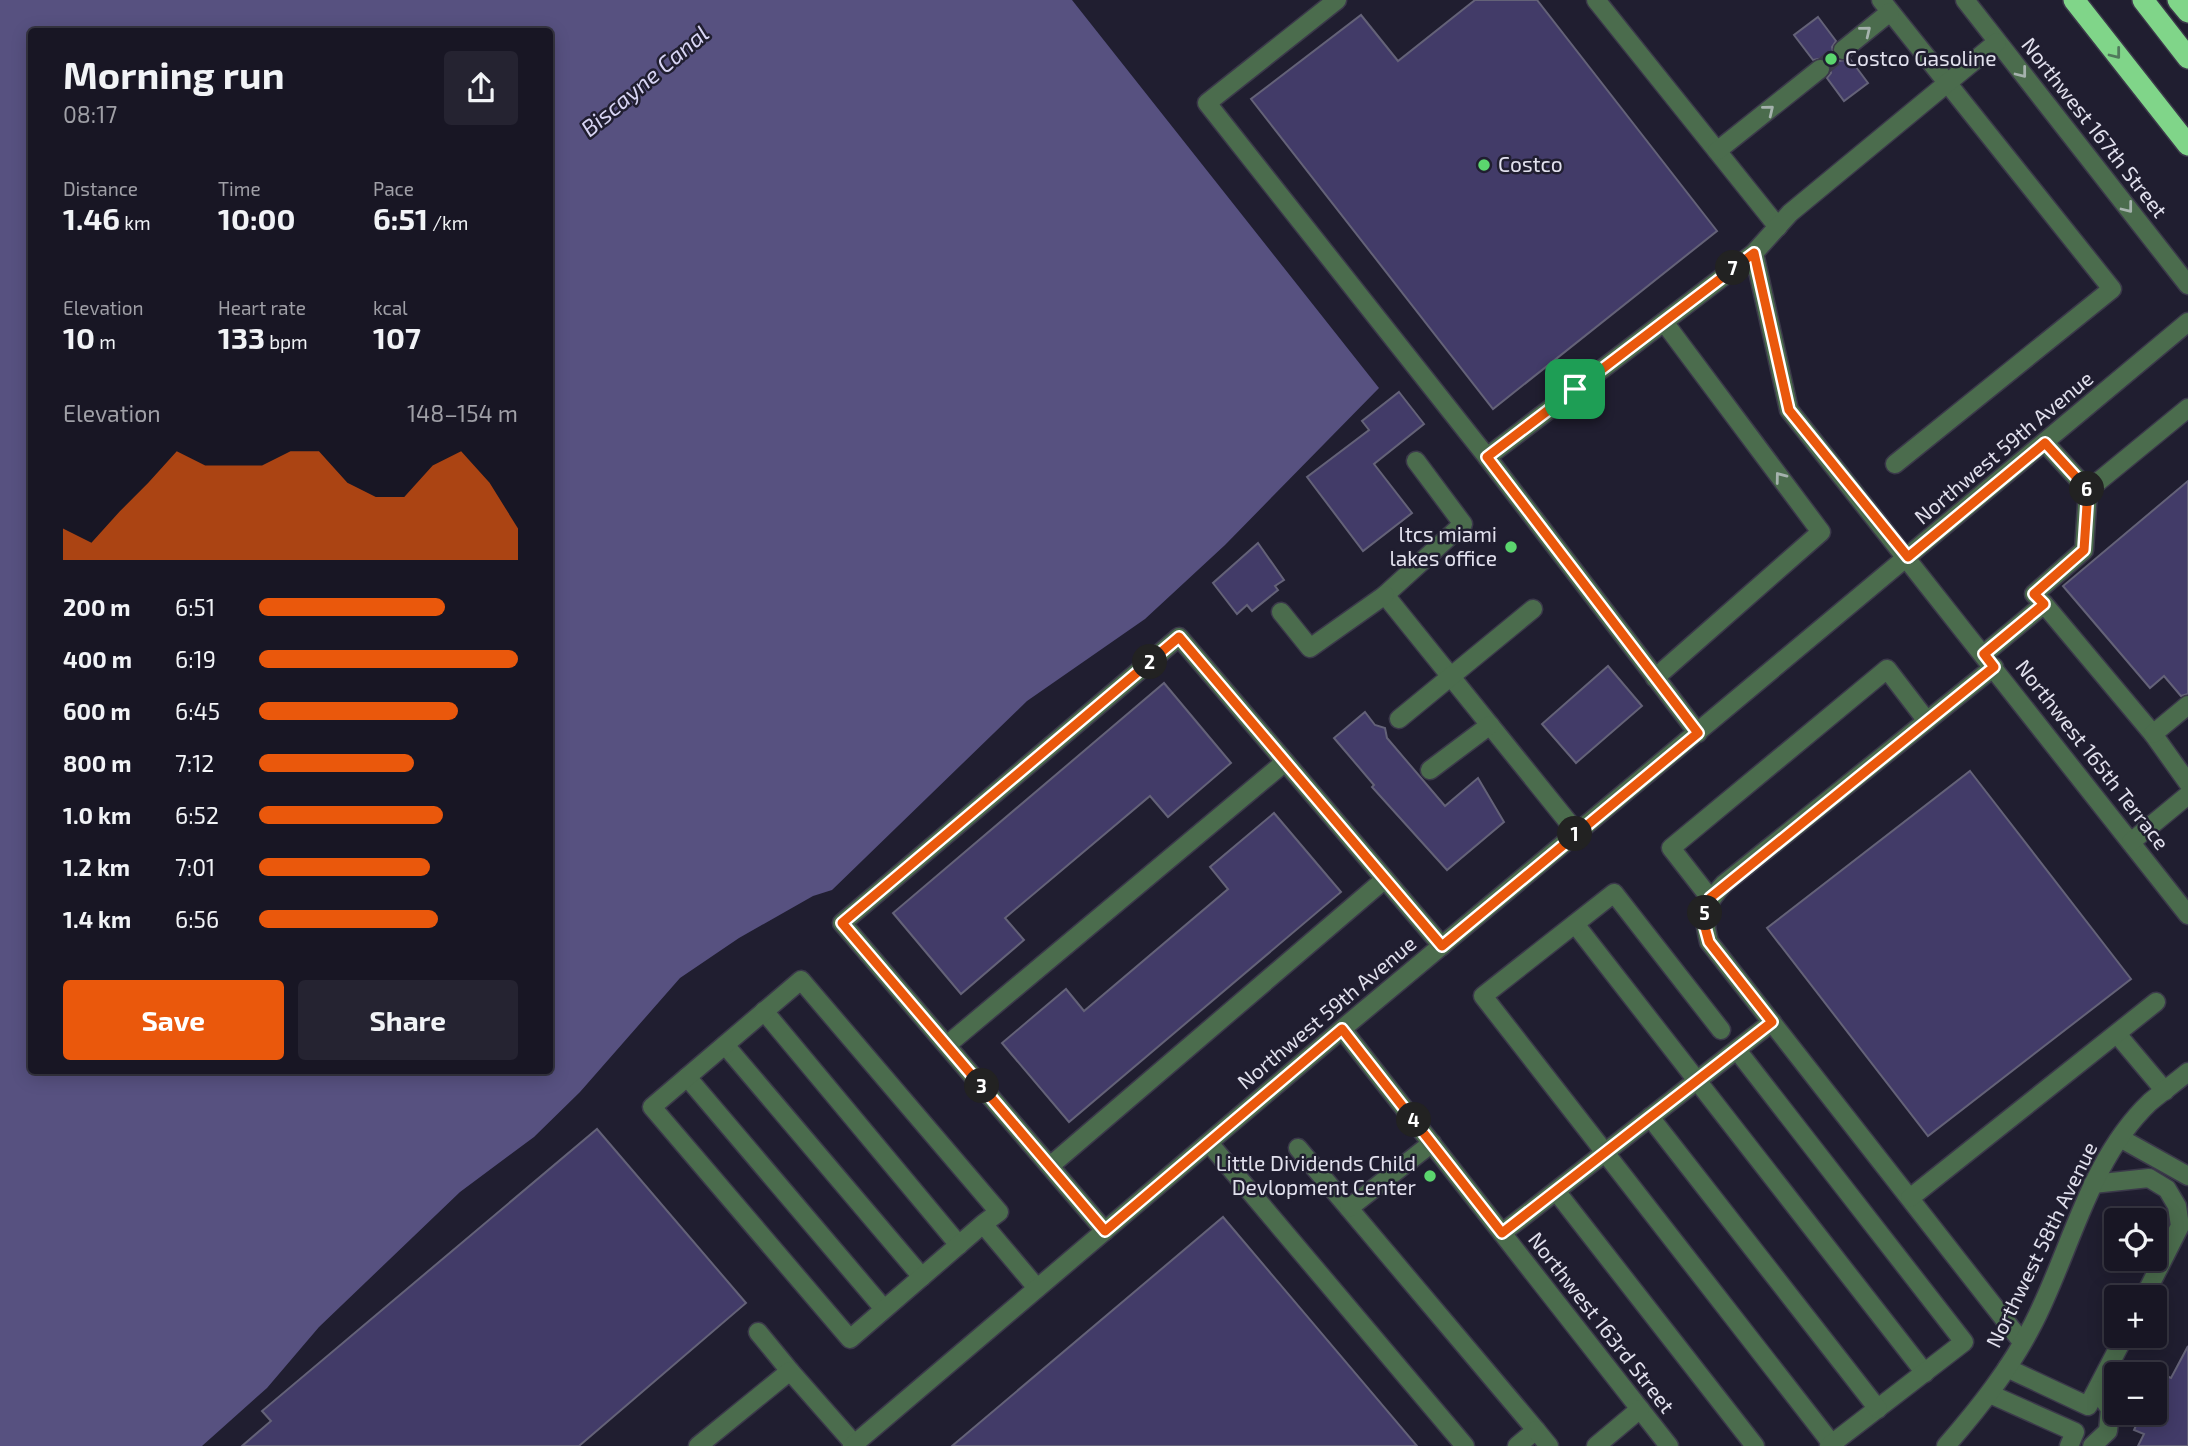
<!DOCTYPE html>
<html lang="en">
<head>
<meta charset="utf-8">
<style>
	body { margin:0; font-family:"Exo 2",sans-serif; background:#252331; color:#f1f3f6; height:100vh; display:flex; flex-direction:column; font-size:26px; white-space:nowrap }
	* { box-sizing:border-box; margin:0 }
	p { font-size:23px; color:#9f9fa6 }
	.icon { flex:none; width:38px; height:38px; fill:none; stroke:currentColor; stroke-width:2; stroke-linecap:round; stroke-linejoin:round }
	.map { position:relative; flex:1; overflow:hidden }
	.side { position:absolute; left:28px; top:28px; width:525px; height:1046px; display:flex; flex-direction:column; background:#181624; border-radius:7px; box-shadow:0 4px 18px #0003,0 0 0 2px #363541 }
	.side>* { flex:none }
	.buttons { position:absolute; left:2104px; top:1208px; display:grid; gap:14px }
	.buttons a { display:grid; place-items:center; width:63px; height:63px; border-radius:7px; background:#181624; box-shadow:0 4px 18px #0003,0 0 0 2px #363541; font-size:35px }
	.pin { position:absolute; display:grid; place-items:center; width:60px; height:60px; color:#fff; margin:-30px; border-radius:14px; box-shadow:0 4px 10px #0006 }
	.km { position:absolute; width:35px; height:35px; margin:-18px; border-radius:50%; background:#222; color:#fff; font-size:19px; line-height:35px; text-align:center }
	.round { display:grid; place-items:center; flex:none; width:74px; height:74px; border-radius:7px; background:#252331 }
	.summary { display:flex; align-items:center; justify-content:space-between; height:119px; padding:0 35px }
	h1 { font-size:38px; font-weight:700; line-height:52px }
	.figures { display:grid; grid-template-columns:repeat(3,1fr); gap:10px; height:119px; padding:7px 35px }
	.figures div { display:grid; align-content:center }
	.figures b { font-size:30px; font-weight:700 }
	.figures small { font-size:19px; font-weight:400 }
	.figures p { font-size:19px }
	.chart { height:196px; padding:14px 35px }
	.chart p { display:flex; justify-content:space-between }
	.chart svg { width:100%; height:126px; margin-top:7px; fill:#ea580c; opacity:.7 }
	.action { display:flex; gap:14px; margin-top:auto; padding:14px 35px }
	.action a { flex:1; height:80px; border-radius:7px; background:#ea580c; color:#fff; font-size:28px; font-weight:700; line-height:80px; text-align:center }
	.action a+a { background:#252331; color:#f1f3f6 }
	ul { padding:0 35px; list-style:none; font-size:23px }
	li { display:grid; grid-template-columns:112px 84px 1fr; align-items:center; height:52px }
	li i { height:18px; border-radius:9px; background:#ea580c }
	.map>svg:first-child { display:block }
</style>
</head>
<body>
<div class="map">
<svg width="2188" height="1446" viewBox="0 0 2188 1446">
	<rect width="100%" height="100%" fill="#201e30"/>
	<path fill="#575180" fill-rule="evenodd" d="M 0,0 L 1072,0 L 1379,388 L 1225,545 L 1145,619 L 1027,701 L 832,890 L 813,896 L 739,938 L 680,978 L 580,1092 L 534,1137 L 460,1192 L 319,1327 L 267,1388 L 202,1446 L 0,1446 ZM 32,32 L 550,32 L 550,1071 L 32,1071 Z"/>
	<g fill="#423b68" stroke="#646278" stroke-width="2">
		<polygon points="1475,0 1537,0 1717,231 1493,409 1251,99 1361,15 1398,61"/>
		<polygon points="1818,17 1836,41 1832,47 1834,57 1840,61 1850,59 1868,83 1844,101 1827,78 1831,73 1829,63 1824,58 1813,60 1794,35"/>
		<polygon points="1399,392 1424,424 1374,464 1412,513 1363,551 1307,477 1369,430 1362,421"/>
		<polygon points="2188,481 2188,694 2181,696 2164,676 2150,688 2063,586"/>
		<polygon points="1258,543 1284,580 1275,586 1278,590 1252,611 1247,605 1237,614 1213,583"/>
		<polygon points="1608,666 1642,706 1576,763 1542,724"/>
		<polygon points="1164,683 1231,763 1168,817 1150,796 1005,918 1024,940 961,994 893,913"/>
		<polygon points="1365,712 1375,725 1385,728 1387,738 1445,806 1478,778 1504,822 1447,870 1372,787 1374,785 1334,738"/>
		<polygon points="1970,771 2131,979 1928,1136 1767,928"/>
		<polygon points="1274,813 1341,892 1069,1122 1002,1043 1066,989 1084,1011 1228,889 1210,867"/>
		<polygon points="597,1129 746,1303 579,1446 242,1446 271,1421 262,1411"/>
		<polygon points="1223,1217 1417,1446 952,1446"/>
		<polygon points="2188,1346 2188,1446 2138,1446 2144,1434 2134,1430 2142,1412 2154,1412 2154,1385 2160,1373 2171,1378"/>
	</g>
	<g fill="none" stroke-linecap="round" stroke-linejoin="round">
		<polyline stroke="#3d3b4c" stroke-width="18" stroke-dasharray="18 9" stroke-linecap="butt" points="1820,69 1843,50"/>
		<defs>
			<g id="minor">
				<polyline points="1337,0 1207,103 1487,457"/>
				<polyline points="1596,0 1778,227"/>
				<polyline points="1881,0 2112,289 1895,464"/>
				<polyline points="1965,0 2188,285"/>
				<polyline points="1843,50 1890,12"/>
				<polyline points="1717,151 1820,69"/>
				<polyline points="1754,253 1789,410 2188,915"/>
				<polyline points="2045,443 2088,490 2188,408"/>
				<polyline points="1416,461 1463,524 1385,595 1577,833"/>
				<polyline points="2044,604 2034,594 2084,550 2088,490"/>
				<polyline points="1281,612 1310,648 1385,595"/>
				<polyline points="1984,654 2044,604 2153,734 2188,783"/>
				<path d="M 1994,667 L 1724,884 C 1704,905 1702,915 1709,942 L 2022,1342"/>
				<polyline points="1655,678 1821,532 1664,322"/>
				<polyline points="1399,719 1533,609"/>
				<polyline points="1698,733 1487,457 1754,253 1790,213 1997,42"/>
				<polyline points="2153,734 2188,705"/>
				<polyline points="1430,770 1490,725"/>
				<polyline points="2131,842 2188,795"/>
				<polyline points="1710,898 1671,848 1887,669 1927,721"/>
				<polyline points="1575,924 1925,1373"/>
				<polyline points="764,1011 959,1245"/>
				<polyline points="1342,1029 1669,1446"/>
				<polyline points="1721,1030 1614,893 1483,996 1832,1444"/>
				<polyline points="2117,1034 2165,1091"/>
				<polyline points="725,1045 922,1277"/>
				<polyline points="947,1045 1285,762"/>
				<polyline points="1737,1050 1964,1342 1829,1446"/>
				<polyline points="687,1077 884,1309"/>
				<polyline points="1650,1117 1878,1409"/>
				<polyline points="2120,1138 2188,1176"/>
				<polyline points="1209,1143 1465,1446"/>
				<polyline points="1298,1148 1536,1430 1517,1446"/>
				<polyline points="1050,1166 1385,879"/>
				<polyline points="2093,1184 2149,1178 2167,1189 2177,1206 2180,1226 2144,1297"/>
				<polyline points="1556,1191 1755,1446"/>
				<polyline points="1910,1198 2156,1002"/>
				<polyline points="1349,1208 1432,1143"/>
				<polyline points="983,1224 999,1212 801,980 652,1107 850,1339 983,1224 1037,1288"/>
				<polyline points="1105,1231 842,923 1179,637 1442,946"/>
				<polyline points="1502,1233 1772,1022"/>
				<polyline points="758,1332 790,1371"/>
				<polyline points="2007,1368 2088,1406 2125,1335"/>
				<polyline points="1990,1394 2075,1432 2069,1446"/>
				<polyline points="1536,1430 1549,1446"/>
				<polyline points="698,1446 790,1371 856,1446"/>
				<polyline points="852,1446 1342,1029 2188,322"/>
				<polyline points="1596,1446 1640,1409"/>
				<path d="M 1946,1446 C 1979,1408 2010,1369 2033,1324 C 2071,1251 2088,1161 2150,1102 C 2162,1092 2176,1082 2188,1072"/>
				<polyline points="2092,1446 2108,1431 2110,1409 2097,1390"/>
			</g>
			<g id="highway">
				<polyline points="2074,0 2188,145"/>
				<polyline points="2143,0 2188,58"/>
				<polyline points="2178,0 2188,12"/>
			</g>
		</defs>
		<use href="#minor" stroke="#3b394a" stroke-width="21"/>
		<use href="#highway" stroke="#3b394a" stroke-width="24"/>
		<use href="#minor" stroke="#4b6c4d" stroke-width="18"/>
		<use href="#highway" stroke="#80d589" stroke-width="21"/>
	</g>
	<defs><path id="oneway-chevron" d="M-2-3.5L2.5 0L-2 3.5" fill="none" stroke-width="1.6" stroke-linecap="round" stroke-linejoin="round" transform="scale(1.75)"/></defs>
	<g stroke="#a5b2ad">
		<use href="#oneway-chevron" transform="translate(1866 31) rotate(-39)"/>
		<use href="#oneway-chevron" transform="translate(2022 73) rotate(52)"/>
		<use href="#oneway-chevron" transform="translate(1769 110) rotate(-39)"/>
		<use href="#oneway-chevron" transform="translate(2128 208) rotate(52)"/>
		<use href="#oneway-chevron" transform="translate(1780 477) rotate(-127)"/>
	</g>
	<use stroke="#507a5c" href="#oneway-chevron" transform="translate(2116 54) rotate(52)"/>
	<g fill="none" stroke-linecap="round" stroke-linejoin="round">
		<defs>
			<polygon id="route" points="1754,253 1789,410 1908,557 2045,443 2088,490 2084,550 2034,594 2044,604 1984,654 1994,667 1710,898 1703,920 1709,942 1772,1022 1502,1233 1342,1029 1105,1231 842,923 1179,637 1442,946 1698,733 1487,457"/>
		</defs>
		<use href="#route" stroke="#fff" stroke-width="14"/>
		<use href="#route" stroke="#ea580c" stroke-width="9"/>
	</g>
	<g fill="#5bd56e" stroke="#201e30" stroke-width="2.5">
		<circle cx="1831" cy="59" r="7"/>
		<circle cx="1484" cy="165" r="7"/>
		<circle cx="1511" cy="547" r="7"/>
		<circle cx="1430" cy="1176" r="7"/>
	</g>
	<g text-anchor="middle" stroke-width="5" stroke-linejoin="round" paint-order="stroke">
		<g font-size="21" fill="#e1e0ed" stroke="#201e30" text-anchor="start">
			<text x="1845" y="66">Costco Gasoline</text>
			<text x="1498" y="172">Costco</text>
			<text x="1497" y="542" text-anchor="end">ltcs miami<tspan x="1497" dy="24">lakes office</tspan></text>
			<text x="1416" y="1171" text-anchor="end">Little Dividends Child<tspan x="1416" dy="24">Devlopment Center</tspan></text>
		</g>
		<g font-size="21" fill="#e1e0ed" stroke="#201e30">
			<text transform="translate(2094 128) rotate(52)" y="7">Northwest 167th Street</text>
			<text transform="translate(2004 448) rotate(-40)" y="7">Northwest 59th Avenue</text>
			<text transform="translate(2092 755) rotate(52)" y="7">Northwest 165th Terrace</text>
			<text transform="translate(1327 1013) rotate(-40)" y="7">Northwest 59th Avenue</text>
			<text transform="translate(2042 1245) rotate(-64)" y="7">Northwest 58th Avenue</text>
			<text transform="translate(1601 1323) rotate(52)" y="7">Northwest 163rd Street</text>
		</g>
		<g font-size="23" font-style="italic" fill="#d8d5f4" stroke="#201e30">
			<text transform="translate(645 81) rotate(-40)" y="8">Biscayne Canal</text>
		</g>
	</g>
</svg>
<div class="buttons">
<a><svg class="icon" aria-label="locate" viewBox="0 0 24 24"><circle cx="12" cy="12" r="6"/><path d="M12 2v4M12 18v4M2 12h4M18 12h4"/></svg></a>
<a>+</a>
<a>−</a>
</div>
<div class="pin" style="left:1575px;top:389px;background:#1e9e55"><svg class="icon" aria-label="arrive" viewBox="0 0 24 24"><path d="M6 21V4h12l-3 4 3 4H6"/></svg></div>
<b class="km" style="left:1575px;top:834px">1</b>
<b class="km" style="left:1150px;top:662px">2</b>
<b class="km" style="left:982px;top:1086px">3</b>
<b class="km" style="left:1414px;top:1120px">4</b>
<b class="km" style="left:1705px;top:913px">5</b>
<b class="km" style="left:2087px;top:489px">6</b>
<b class="km" style="left:1733px;top:268px">7</b>
<section class="side">
<div class="summary"><div><h1>Morning run</h1><p>08:17</p></div><a class="round"><svg class="icon" aria-label="share" viewBox="0 0 24 24"><path d="M12 15V3M7 8l5-5 5 5M5 13v7h14v-7"/></svg></a></div>
<div class="figures">
<div><p>Distance</p><b>1.46<small> km</small></b></div>
<div><p>Time</p><b>10:00</b></div>
<div><p>Pace</p><b>6:51<small> /km</small></b></div>
</div>
<div class="figures">
<div><p>Elevation</p><b>10<small> m</small></b></div>
<div><p>Heart rate</p><b>133<small> bpm</small></b></div>
<div><p>kcal</p><b>107</b></div>
</div>
<div class="chart"><p><span>Elevation</span>148–154 m</p>
<svg viewBox="0 0 160 44" preserveAspectRatio="none"><path d="M0 44V33L10 38L20 27L30 17L40 6L50 11L60 11L70 11L80 6L90 6L100 17L110 22L120 22L130 11L140 6L150 17L160 33V44z"/></svg>
</div>
<ul>
<li><b>200 m</b>6:51<i style="width:72%"></i></li>
<li><b>400 m</b>6:19<i style="width:100%"></i></li>
<li><b>600 m</b>6:45<i style="width:77%"></i></li>
<li><b>800 m</b>7:12<i style="width:60%"></i></li>
<li><b>1.0 km</b>6:52<i style="width:71%"></i></li>
<li><b>1.2 km</b>7:01<i style="width:66%"></i></li>
<li><b>1.4 km</b>6:56<i style="width:69%"></i></li>
</ul>
<div class="action"><a>Save</a><a>Share</a></div>
</section>
</div>
</body>
</html>
